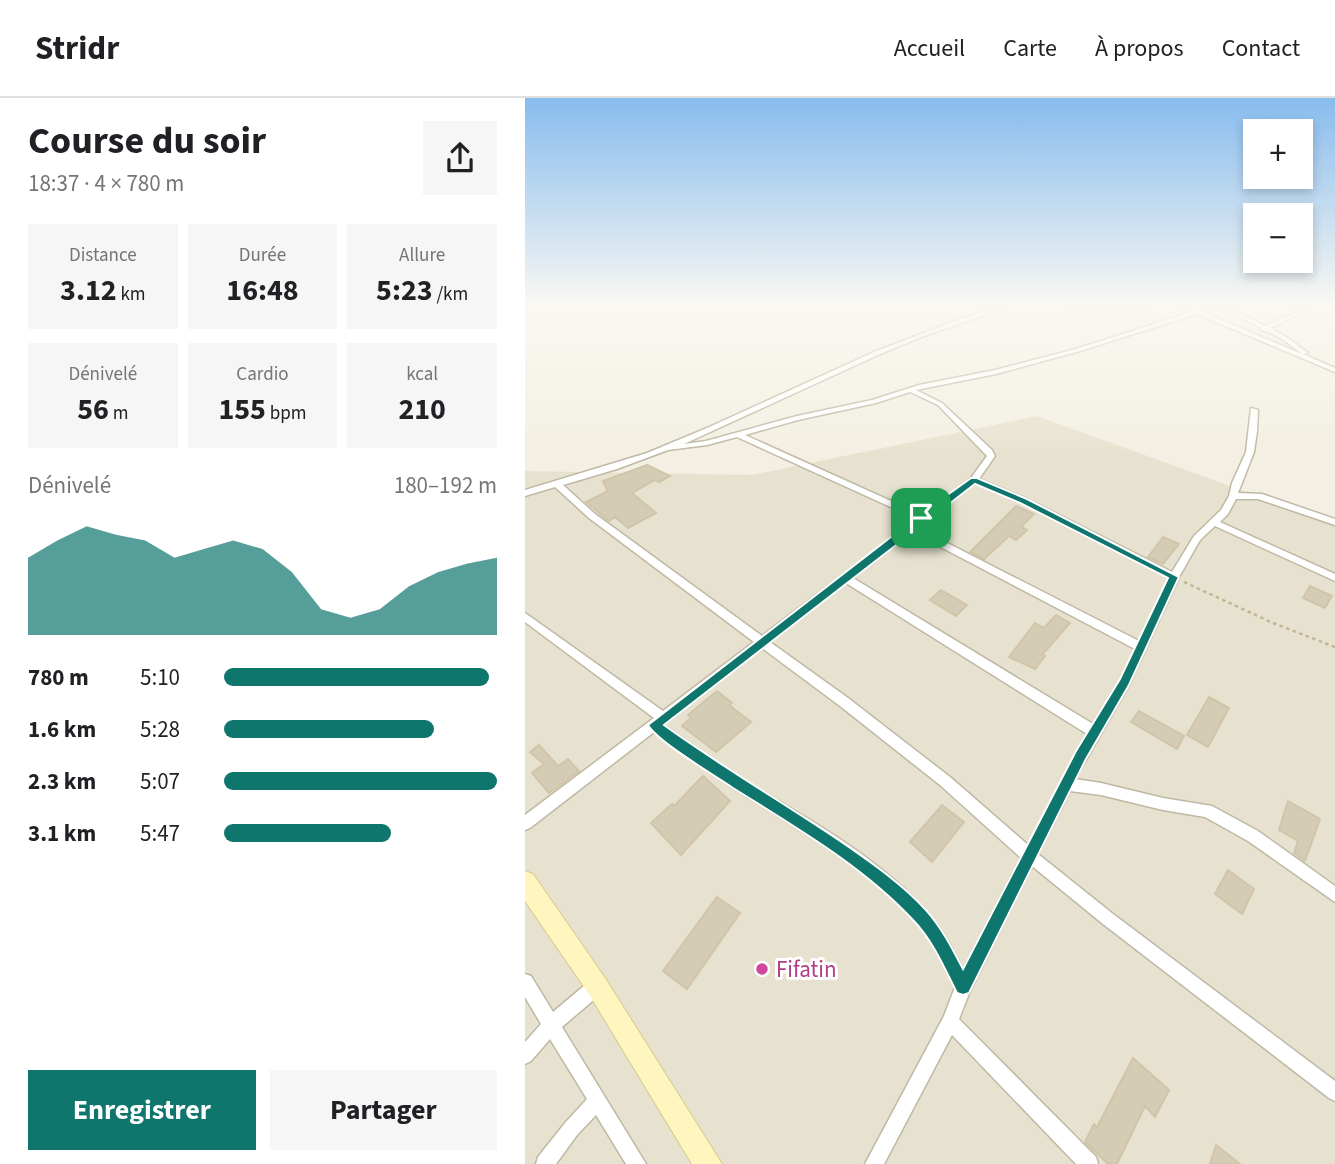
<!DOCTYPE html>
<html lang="fr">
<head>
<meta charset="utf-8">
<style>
	body { margin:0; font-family:"Source Sans 3",sans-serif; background:#f6f6f6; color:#202124; height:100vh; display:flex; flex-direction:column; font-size:26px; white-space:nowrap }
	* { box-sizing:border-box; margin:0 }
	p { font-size:23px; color:#757577 }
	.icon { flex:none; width:38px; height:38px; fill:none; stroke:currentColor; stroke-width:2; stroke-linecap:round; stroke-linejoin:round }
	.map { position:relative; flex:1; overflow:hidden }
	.drawer { display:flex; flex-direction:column; background:#fff; width:525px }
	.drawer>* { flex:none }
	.fabs { position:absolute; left:718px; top:21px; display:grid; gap:14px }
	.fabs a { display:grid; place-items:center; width:70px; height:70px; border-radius:0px; background:#fff; box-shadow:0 4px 10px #0003; font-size:35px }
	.pin { position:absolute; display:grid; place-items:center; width:60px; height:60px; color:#fff; margin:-30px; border-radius:14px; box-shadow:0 4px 10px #0006 }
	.round { display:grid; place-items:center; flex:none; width:74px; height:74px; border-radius:0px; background:#f6f6f6 }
	.summary { display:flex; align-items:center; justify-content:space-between; height:119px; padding:0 28px }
	h1 { font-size:38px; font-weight:700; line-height:52px }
	.figures { display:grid; grid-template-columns:repeat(3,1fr); gap:10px; height:119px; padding:7px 28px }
	.figures div { display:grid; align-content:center; border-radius:0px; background:#f6f6f6; text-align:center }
	.figures b { font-size:30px; font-weight:700 }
	.figures small { font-size:19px; font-weight:400 }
	.figures p { font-size:19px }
	.chart { height:196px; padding:14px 28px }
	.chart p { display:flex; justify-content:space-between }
	.chart svg { width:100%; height:126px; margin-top:7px; fill:#0f766e; opacity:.7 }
	.button { display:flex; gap:14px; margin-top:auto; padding:14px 28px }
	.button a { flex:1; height:80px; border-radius:0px; background:#0f766e; color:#fff; font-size:28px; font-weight:700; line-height:80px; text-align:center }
	.button a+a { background:#f6f6f6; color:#202124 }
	ul { padding:0 28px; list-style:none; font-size:23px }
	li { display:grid; grid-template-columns:112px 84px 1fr; align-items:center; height:52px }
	li i { height:18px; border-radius:9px; background:#0f766e }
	header { display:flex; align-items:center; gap:42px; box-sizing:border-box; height:98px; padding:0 35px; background:#fff; border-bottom:2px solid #e0e0e0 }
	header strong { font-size:33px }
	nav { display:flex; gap:38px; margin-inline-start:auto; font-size:24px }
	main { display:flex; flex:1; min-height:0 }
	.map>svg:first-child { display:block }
</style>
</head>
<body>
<header>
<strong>Stridr</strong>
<nav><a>Accueil</a><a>Carte</a><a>À propos</a><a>Contact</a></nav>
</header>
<main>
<section class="drawer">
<div class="summary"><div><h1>Course du soir</h1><p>18:37 · 4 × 780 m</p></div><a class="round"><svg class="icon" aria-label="share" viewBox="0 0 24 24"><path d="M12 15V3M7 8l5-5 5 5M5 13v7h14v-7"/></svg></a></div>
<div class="figures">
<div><p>Distance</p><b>3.12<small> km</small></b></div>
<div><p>Durée</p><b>16:48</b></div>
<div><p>Allure</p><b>5:23<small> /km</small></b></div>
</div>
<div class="figures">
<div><p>Dénivelé</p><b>56<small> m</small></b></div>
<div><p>Cardio</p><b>155<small> bpm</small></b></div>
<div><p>kcal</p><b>210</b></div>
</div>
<div class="chart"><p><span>Dénivelé</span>180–192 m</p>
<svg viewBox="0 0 160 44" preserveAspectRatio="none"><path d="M0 44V17L10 11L20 6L30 9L40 11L50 17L60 14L70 11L80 14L90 22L100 35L110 38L120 35L130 27L140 22L150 19L160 17V44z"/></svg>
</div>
<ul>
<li><b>780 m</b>5:10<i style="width:97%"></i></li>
<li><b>1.6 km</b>5:28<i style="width:77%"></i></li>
<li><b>2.3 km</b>5:07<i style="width:100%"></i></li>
<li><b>3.1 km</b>5:47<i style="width:61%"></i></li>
</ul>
<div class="button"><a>Enregistrer</a><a>Partager</a></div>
</section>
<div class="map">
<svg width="810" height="1066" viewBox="0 0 810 1066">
	<rect width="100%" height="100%" fill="#f3efe2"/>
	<g fill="#e7e2cf">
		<polygon points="525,209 631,209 619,227"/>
		<polygon points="512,318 810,426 810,1066 0,1066 0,373 227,377"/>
	</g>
	<g fill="#d5ccb6" stroke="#d1c5a9" stroke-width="2">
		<polygon points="122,367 145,378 134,384 130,382 107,395 131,415 103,430 90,419 84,423 61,404 83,393 78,383"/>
		<polygon points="491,408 509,416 496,429 502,432 491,442 484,438 459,461 445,454"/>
		<polygon points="638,439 654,446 638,466 623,459"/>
		<polygon points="785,488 807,498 800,510 778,500"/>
		<polygon points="416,492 442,507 431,518 405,502"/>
		<polygon points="531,517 545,525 517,557 520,558 510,571 484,559 510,525 519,530"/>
		<polygon points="192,593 207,605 204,607 226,624 191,654 157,628 166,620 163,617"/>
		<polygon points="684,599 704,610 683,649 662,637"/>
		<polygon points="614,613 659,638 652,651 606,624"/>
		<polygon points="14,647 33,668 43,661 54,673 24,695 7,675 19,666 5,654"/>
		<polygon points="178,678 205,703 156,757 126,725 147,706 149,708"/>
		<polygon points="763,703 795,721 780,763 769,755 773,743 754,732"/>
		<polygon points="417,707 439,724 407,764 385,744"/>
		<polygon points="703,772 729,791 717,816 690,796"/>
		<polygon points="192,799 215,815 162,891 138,873"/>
		<polygon points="608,960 644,992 630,1019 620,1008 592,1066 583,1066 560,1044 569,1026 572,1029"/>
		<polygon points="691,1047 715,1066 685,1066"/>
	</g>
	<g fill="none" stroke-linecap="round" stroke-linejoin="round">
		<defs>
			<g id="minor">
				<path d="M 475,209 L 484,209 L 396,239 L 353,257 L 159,346 L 181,343 L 272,318 L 347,302 L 394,287 L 470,272 L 551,251 L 666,214 L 649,209 L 658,209 L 672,212 L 688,209 L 704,209 L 740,228 L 779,210 L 783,210 L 783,212 L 745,230 L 763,240 L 783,255 L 778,256 L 810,270 L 810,274 L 672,216 L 555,253 L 471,276 L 391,292 L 417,305 L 467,352 L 470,358 L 454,381 L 502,401 L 647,474 L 669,438 L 696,412 L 704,398 L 707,385 L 721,354 L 726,310 L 733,312 L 732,333 L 729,354 L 713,395 L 737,396 L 810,421 L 810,427 L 733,401 L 711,401 L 703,416 L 695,424 L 810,476 L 810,483 L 690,428 L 675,442 L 654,479 L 604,587 L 550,681 L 576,685 L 638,700 L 687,708 L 733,733 L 810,788 L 810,804 L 723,743 L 680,719 L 638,712 L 576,697 L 545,693 L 513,756 L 588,816 L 810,983 L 810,1003 L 804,1000 L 578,826 L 507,768 L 445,893 L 434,921 L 571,1059 L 573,1066 L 551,1066 L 427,937 L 359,1066 L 340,1066 L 419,918 L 430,889 C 418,866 407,841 389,821 C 337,766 270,729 207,689 C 180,672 155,652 129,634 L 5,730 L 0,732 L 0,717 L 129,620 L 0,524 L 0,515 L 138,613 L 229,544 L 64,420 L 30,389 L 0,398 L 0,392 L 122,355 L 182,330 L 349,254 L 435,221 ZM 698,210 L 736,230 L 736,232 C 751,235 765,247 777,256 L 678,214 ZM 385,294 L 413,307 L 462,358 L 446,380 L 397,417 L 220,337 L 273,322 L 351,305 ZM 212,339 L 392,421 L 237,538 L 70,416 L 38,387 L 92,371 L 143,352 L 182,347 ZM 450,385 L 496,405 L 644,480 L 614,543 L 393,430 ZM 387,434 L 610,551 L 596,581 L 568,626 L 328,480 ZM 321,485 L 562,636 L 503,747 L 425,679 L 323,600 L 245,544 ZM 237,550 L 315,608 L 415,687 L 496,760 L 438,872 C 428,852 417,830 401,813 C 351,757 281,720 218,682 C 190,665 165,645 138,627 Z"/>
				<polygon points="0,876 6,878 28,914 66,882 72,880 78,882 80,888 78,894 37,929 121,1066 101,1066 71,1017 52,1037 31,1066 11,1066 13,1059 40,1025 62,1001 25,941 6,963 0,966 0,944 16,926 0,899"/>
			</g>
			<polygon id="secondary" points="0,773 8,776 80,880 197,1066 167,1066 64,896 0,803"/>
		</defs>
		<use href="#minor" stroke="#bfb8a4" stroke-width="3"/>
		<use href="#secondary" stroke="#d7ca8c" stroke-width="2"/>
		<polyline stroke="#c2b693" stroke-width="2.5" stroke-dasharray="3.5 3.5" stroke-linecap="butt" points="659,484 748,525 810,549"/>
		<use href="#minor" fill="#fff" fill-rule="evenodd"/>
		<use href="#secondary" fill="#fff5bf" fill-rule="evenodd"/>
	</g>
	<linearGradient id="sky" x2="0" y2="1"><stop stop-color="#87bcee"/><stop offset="0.58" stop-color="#faf8f2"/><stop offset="1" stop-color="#faf8f2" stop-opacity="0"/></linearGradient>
	<rect width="810" height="358" fill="url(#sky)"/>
	<path fill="#0f766e" stroke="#fff" stroke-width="2" fill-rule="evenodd" d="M 446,380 L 452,380 L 502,401 L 654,479 L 604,587 L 561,661 L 444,895 L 438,897 L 432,895 C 419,869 408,843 388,822 C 338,768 270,729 208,690 C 189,677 133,644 123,627 L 393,418 ZM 450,386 L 495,405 L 643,480 L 595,581 L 551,653 L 438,871 C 427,850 417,830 401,812 C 377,786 347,765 318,745 C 259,705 197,669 139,627 Z"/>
	<circle fill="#d1479c" stroke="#fff" stroke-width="2.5" cx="237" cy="871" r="7"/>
	<g text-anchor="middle" stroke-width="6" stroke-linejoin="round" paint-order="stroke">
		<g font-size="23" fill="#b23c85" stroke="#fff" text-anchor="start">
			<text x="251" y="879">Fifatin</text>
		</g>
	</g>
</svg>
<div class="fabs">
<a>+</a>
<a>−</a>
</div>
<div class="pin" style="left:396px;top:420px;background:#1e9e55"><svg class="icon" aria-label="arrive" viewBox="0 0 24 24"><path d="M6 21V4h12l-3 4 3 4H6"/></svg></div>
</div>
</main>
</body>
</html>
